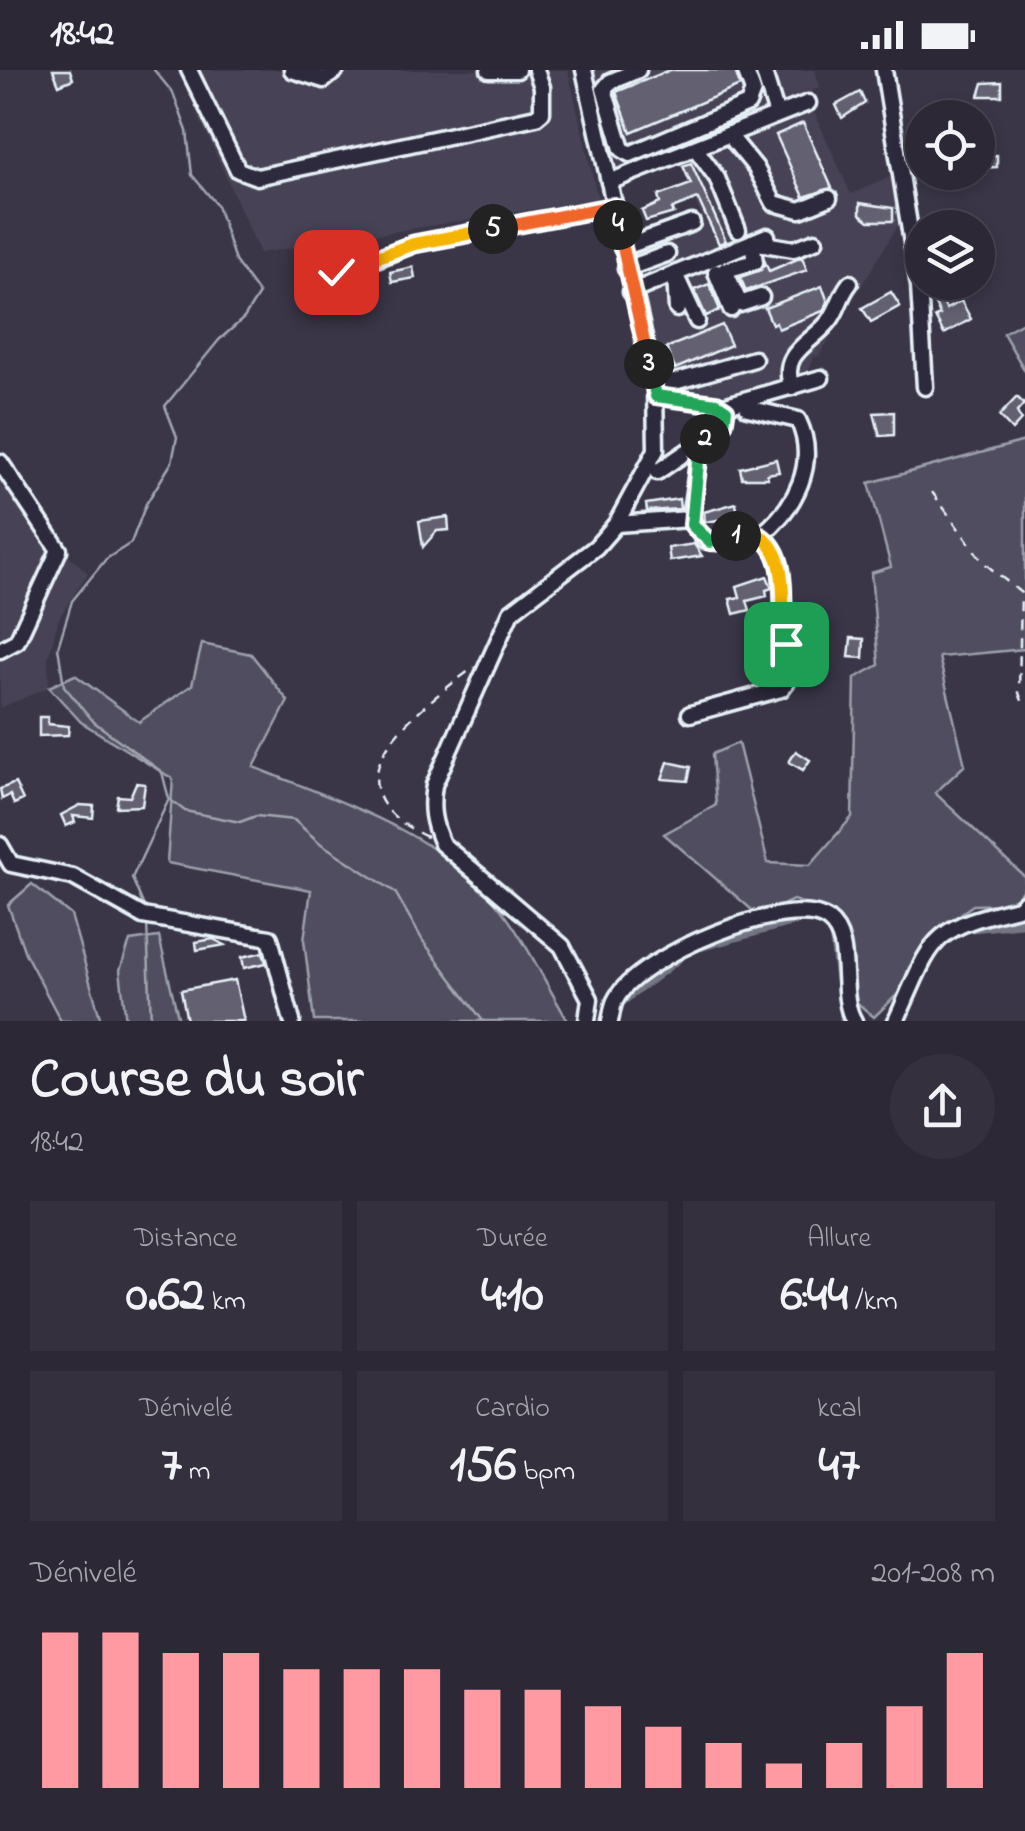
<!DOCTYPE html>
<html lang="fr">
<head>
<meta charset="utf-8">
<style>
	body { margin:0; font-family:"Indie Flower",sans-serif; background:#34303e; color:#f1f3f6; height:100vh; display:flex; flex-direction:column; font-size:38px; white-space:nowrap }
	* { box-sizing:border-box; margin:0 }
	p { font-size:32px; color:#a6a6ad }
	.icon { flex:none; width:55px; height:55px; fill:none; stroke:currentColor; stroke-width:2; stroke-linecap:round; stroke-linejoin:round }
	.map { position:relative; height:951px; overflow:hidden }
	.side { display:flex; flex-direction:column; background:#2c2836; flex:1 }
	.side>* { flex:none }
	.controls { position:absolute; left:905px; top:30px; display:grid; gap:20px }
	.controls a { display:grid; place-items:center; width:90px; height:90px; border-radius:50%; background:#2c2836; box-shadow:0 5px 15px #0003,0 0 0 2px #484451; font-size:50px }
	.pin { position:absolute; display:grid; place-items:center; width:85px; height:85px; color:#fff; margin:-42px; border-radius:20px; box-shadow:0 5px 15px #0006 }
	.km { position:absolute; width:50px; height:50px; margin:-25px; border-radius:50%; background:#222; color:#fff; font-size:28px; line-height:50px; text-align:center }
	.round { display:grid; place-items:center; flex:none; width:105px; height:105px; border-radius:52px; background:#34303e }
	.overview { display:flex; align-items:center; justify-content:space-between; height:170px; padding:0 30px }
	h1 { font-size:55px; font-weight:700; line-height:75px }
	.metrics { display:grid; grid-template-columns:repeat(3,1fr); gap:15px; height:170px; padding:10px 30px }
	.metrics div { display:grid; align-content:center; border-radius:0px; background:#34303e; text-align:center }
	.metrics b { font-size:50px; font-weight:700 }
	.metrics small { font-size:28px; font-weight:400 }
	.metrics p { font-size:28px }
	.chart { height:280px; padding:20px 30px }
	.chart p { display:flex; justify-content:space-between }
	.chart svg { width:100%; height:180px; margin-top:10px; stroke:#ff9aa2; stroke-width:6 }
	.status { display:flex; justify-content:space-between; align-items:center; height:70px; padding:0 50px; background:#2c2836; direction:ltr }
	.status svg { height:28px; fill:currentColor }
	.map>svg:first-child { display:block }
</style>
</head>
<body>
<div class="status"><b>18:42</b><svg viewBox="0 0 49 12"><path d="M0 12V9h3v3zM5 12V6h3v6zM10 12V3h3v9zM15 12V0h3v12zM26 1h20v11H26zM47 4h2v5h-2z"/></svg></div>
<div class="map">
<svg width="1025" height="951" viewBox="0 0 1025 951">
	<rect width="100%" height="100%" fill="#3a3648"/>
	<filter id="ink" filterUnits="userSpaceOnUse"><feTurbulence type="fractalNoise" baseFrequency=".01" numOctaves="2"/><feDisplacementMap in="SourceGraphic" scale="20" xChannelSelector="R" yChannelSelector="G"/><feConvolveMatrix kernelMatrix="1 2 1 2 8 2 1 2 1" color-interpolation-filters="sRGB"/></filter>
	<g filter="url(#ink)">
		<g fill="#464354">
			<polygon points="178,0 568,0 598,129 260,183"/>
			<polygon points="592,0 815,0 820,17 806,24 851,124 895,105 903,147 819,286 813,287 808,303 732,328 692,328 672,317 649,282 629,181 704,153 675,80 613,107"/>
			<polygon points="0,401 53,471 88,503 59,548 48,588 49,617 0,638"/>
		</g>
		<g fill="#504e5f" stroke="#9ca0ac" stroke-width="2.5">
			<polygon points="1025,251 1025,301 1003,263"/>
			<path d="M 1025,371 L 1025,579 L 939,587 L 965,695 L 935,723 L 1025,807 L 1025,817 L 1011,834 L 973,835 L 941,858 L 909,897 L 902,920 L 874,947 L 849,926 C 844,873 851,847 793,830 L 759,846 L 664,764 L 716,735 L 712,684 L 738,673 L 768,793 L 810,795 L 852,747 L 855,608 L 879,595 L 871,503 L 891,497 L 869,413 Z"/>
			<path d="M 202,574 L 251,584 L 288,631 L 254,697 C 337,731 435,761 495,832 C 524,866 545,913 568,951 L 314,951 L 304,870 L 311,820 L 167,793 L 173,709 L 81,652 L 49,617 L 75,605 L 139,652 L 192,615 Z"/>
			<polygon points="32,814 71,845 101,951 61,951 25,883 8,835"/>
			<polygon points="159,867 179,951 126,951 120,900 130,871"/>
		</g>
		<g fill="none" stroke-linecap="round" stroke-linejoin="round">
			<g stroke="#a2a6b1" stroke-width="2.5">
				<polyline points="169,729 185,741 240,752 256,746 294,750 320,773 395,822 423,871 483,951"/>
				<polyline points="145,839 132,808 169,729 162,702 94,652 64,616 58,577 72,531 106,489 131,473 146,434 172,392 177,367 165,336 219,270 244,248 259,224 235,191 217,135 192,105 187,61 173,23 154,0"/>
				<polyline points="147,853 151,951"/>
			</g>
			<g stroke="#737482" stroke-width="10">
				<polyline points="967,858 1025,852"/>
				<polyline points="834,868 845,951"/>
				<polyline points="701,876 800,849"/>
				<polyline points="623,930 677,889"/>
			</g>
		</g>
		<g fill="#636171" stroke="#e8f1f8" stroke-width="2.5">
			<polygon points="53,0 70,0 73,9 59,15"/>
			<polygon points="670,0 735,0 740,16 631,62 616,22"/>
			<polygon points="1002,12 1002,26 979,26 983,13"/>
			<polygon points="860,22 865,33 842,48 836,35"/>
			<polygon points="803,53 832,118 804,127 776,65"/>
			<polygon points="997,85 997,97 978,98 978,86"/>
			<polygon points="691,93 726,171 719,174 698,129 672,139 674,143 646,151 642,141 660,133 658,126 691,114 683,96"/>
			<polygon points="860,133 893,138 893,151 869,151 860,144"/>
			<polygon points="802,187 807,200 746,221 740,207 761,200 765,192 769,201"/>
			<polygon points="413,197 415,208 392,212 390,202"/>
			<polygon points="709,214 720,240 706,246 694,220"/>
			<polygon points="822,216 828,232 823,241 778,259 776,252 772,254 765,238"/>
			<polygon points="891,222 900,236 871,252 862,238"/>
			<polygon points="940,226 946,239 961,231 971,249 944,264 935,247 940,245 933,230"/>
			<polygon points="722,255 731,275 675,299 666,278"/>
			<polygon points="1017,327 1024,334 1017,342 1021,350 1012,360 999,346"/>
			<polygon points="894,342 894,365 880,366 874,343"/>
			<polygon points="776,389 779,402 767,404 768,408 742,408 740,398"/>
			<polygon points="679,429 680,439 647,441 646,434"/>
			<polygon points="736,433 738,447 728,449 729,456 718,457 718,450 705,452 704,442"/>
			<polygon points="448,447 449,460 437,461 423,477 419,451"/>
			<polygon points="694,474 702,486 670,491 668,478"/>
			<polygon points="767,506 772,518 766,520 767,526 747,531 750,540 734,544 730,529 740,527 737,516"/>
			<polygon points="851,568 864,569 863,588 849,587"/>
			<polygon points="39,647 48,647 48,654 69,656 68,665 39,666"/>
			<polygon points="796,681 810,690 803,700 789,692"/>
			<polygon points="668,692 691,697 688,711 662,709"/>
			<polygon points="15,713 23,730 14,734 10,725 2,729 0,719"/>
			<polygon points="136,713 145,714 142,736 116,737 118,726 130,727"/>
			<polygon points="80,735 94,736 93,748 73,746 75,752 66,756 61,745"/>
			<polygon points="213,869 225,875 197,880 196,872"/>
			<polygon points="263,882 266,893 244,898 242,887"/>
			<polygon points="235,910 244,951 187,951 181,920"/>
		</g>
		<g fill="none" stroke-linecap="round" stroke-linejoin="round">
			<defs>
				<g id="minor">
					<polyline points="189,0 238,100 257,107 536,47 542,42 542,17 536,0"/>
					<polyline points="292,0 324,10 336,0"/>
					<polyline points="489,0 517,0"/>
					<path d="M 584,0 L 655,316 L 656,380 L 616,454 L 596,477 L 511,542 L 434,715 C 430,739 433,753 442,774 L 562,876 L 590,929 L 587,951"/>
					<polyline points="638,0 610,12 604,19 622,79 630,84 748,34 753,21 745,0"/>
					<polyline points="763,0 777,45"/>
					<polyline points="884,0 919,216 925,317"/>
					<polyline points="729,65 756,98 774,133 800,140 829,128"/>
					<polyline points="696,79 717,108 738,160"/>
					<polyline points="609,112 808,33"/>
					<polyline points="622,178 692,153"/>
					<polyline points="626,199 667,184"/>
					<polyline points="716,202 731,239"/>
					<polyline points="311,215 414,174 615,136"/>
					<polyline points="631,222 767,166"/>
					<polyline points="761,227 740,234 725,200 755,192 752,172 794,179 815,171"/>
					<polyline points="677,239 675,204 697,251"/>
					<path d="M 792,317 C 778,282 814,272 830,250 C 839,238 840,225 850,213"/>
					<path d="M 656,326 L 717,334 L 726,340 L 724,353 L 701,372 L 690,449 L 704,470 L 717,472 L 754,462 C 793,480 779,531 784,565 C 786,578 790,592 792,605 L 781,619 L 690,644"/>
					<polyline points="656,326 671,313 754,289"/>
					<path d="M 747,332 L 748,338 L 798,350 C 819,393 795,438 761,465"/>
					<polyline points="723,336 821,308"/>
					<polyline points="0,392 59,480 17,571 0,580"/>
					<polyline points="657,402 701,372"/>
					<polyline points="616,454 690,449"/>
					<polyline points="0,775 11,794 73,807 143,846 270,868 292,951"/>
					<path d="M 610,951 C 612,944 612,935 616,929 C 637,887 790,822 828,850 C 855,870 837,924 854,951"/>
					<path d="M 896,951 C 933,870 926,859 1018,838 L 1025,832"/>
				</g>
			</defs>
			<use href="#minor" stroke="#e8f1f8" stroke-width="21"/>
			<g stroke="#e8f1f8" stroke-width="2.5" stroke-dasharray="10 8" stroke-linecap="butt">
				<polyline points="932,422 983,492 1021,523 1019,623 1025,638"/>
				<path d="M 427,767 C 314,714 417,640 474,597"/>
			</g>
			<use href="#minor" stroke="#2f2a3d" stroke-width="14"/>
		</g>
	</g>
	<g fill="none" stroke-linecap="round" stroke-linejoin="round" filter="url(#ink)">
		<defs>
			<path id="split-1" d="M 736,466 L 754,462 C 795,482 778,538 786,574"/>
			<polyline id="split-2" points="705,369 700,372 692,455 710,472 736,466"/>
			<polyline id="split-3" points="649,294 656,326 717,334 726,340 724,353 705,369"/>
			<polyline id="split-4" points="618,155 649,294"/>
			<polyline id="split-5" points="493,159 614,136 618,155"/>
			<polyline id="split-6" points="336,202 414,174 493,159"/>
		</defs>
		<use href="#split-1" stroke="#fff" stroke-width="20"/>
		<use href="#split-2" stroke="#fff" stroke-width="20"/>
		<use href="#split-3" stroke="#fff" stroke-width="20"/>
		<use href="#split-4" stroke="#fff" stroke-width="20"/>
		<use href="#split-5" stroke="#fff" stroke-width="20"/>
		<use href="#split-6" stroke="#fff" stroke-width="20"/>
		<use href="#split-1" stroke="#f5b400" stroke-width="12"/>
		<use href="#split-2" stroke="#22a559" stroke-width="12"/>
		<use href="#split-3" stroke="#22a559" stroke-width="12"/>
		<use href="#split-4" stroke="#f0652b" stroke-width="12"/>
		<use href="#split-5" stroke="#f0652b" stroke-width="12"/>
		<use href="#split-6" stroke="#f5b400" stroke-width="12"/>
	</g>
</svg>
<div class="controls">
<a><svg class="icon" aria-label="locate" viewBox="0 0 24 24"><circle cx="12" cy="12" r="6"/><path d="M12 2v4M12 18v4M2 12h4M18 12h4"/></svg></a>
<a><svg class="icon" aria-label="layers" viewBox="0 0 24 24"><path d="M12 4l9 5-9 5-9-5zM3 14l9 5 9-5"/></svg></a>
</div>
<div class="pin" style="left:786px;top:574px;background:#1e9e55"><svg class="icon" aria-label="arrive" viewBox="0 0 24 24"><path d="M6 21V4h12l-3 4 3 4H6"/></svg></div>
<div class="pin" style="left:336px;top:202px;background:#d93025"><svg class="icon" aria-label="check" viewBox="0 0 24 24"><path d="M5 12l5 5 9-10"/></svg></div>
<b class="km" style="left:736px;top:466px">1</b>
<b class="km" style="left:705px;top:369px">2</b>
<b class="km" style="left:649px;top:294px">3</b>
<b class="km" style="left:618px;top:155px">4</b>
<b class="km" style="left:493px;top:159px">5</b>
</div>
<section class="side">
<div class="overview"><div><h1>Course du soir</h1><p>18:42</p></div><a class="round"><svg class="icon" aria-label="share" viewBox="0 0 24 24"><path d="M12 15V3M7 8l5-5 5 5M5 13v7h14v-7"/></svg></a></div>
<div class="metrics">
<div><p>Distance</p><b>0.62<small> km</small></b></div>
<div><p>Durée</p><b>4:10</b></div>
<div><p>Allure</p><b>6:44<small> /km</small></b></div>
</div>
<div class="metrics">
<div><p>Dénivelé</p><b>7<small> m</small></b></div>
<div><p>Cardio</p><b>156<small> bpm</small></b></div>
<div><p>kcal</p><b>47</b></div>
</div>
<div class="chart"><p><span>Dénivelé</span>201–208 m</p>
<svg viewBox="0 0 160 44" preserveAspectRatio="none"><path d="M5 44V6M15 44V6M25 44V11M35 44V11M45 44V15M55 44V15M65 44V15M75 44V20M85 44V20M95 44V24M105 44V29M115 44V33M125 44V38M135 44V33M145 44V24M155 44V11"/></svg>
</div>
</section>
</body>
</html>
